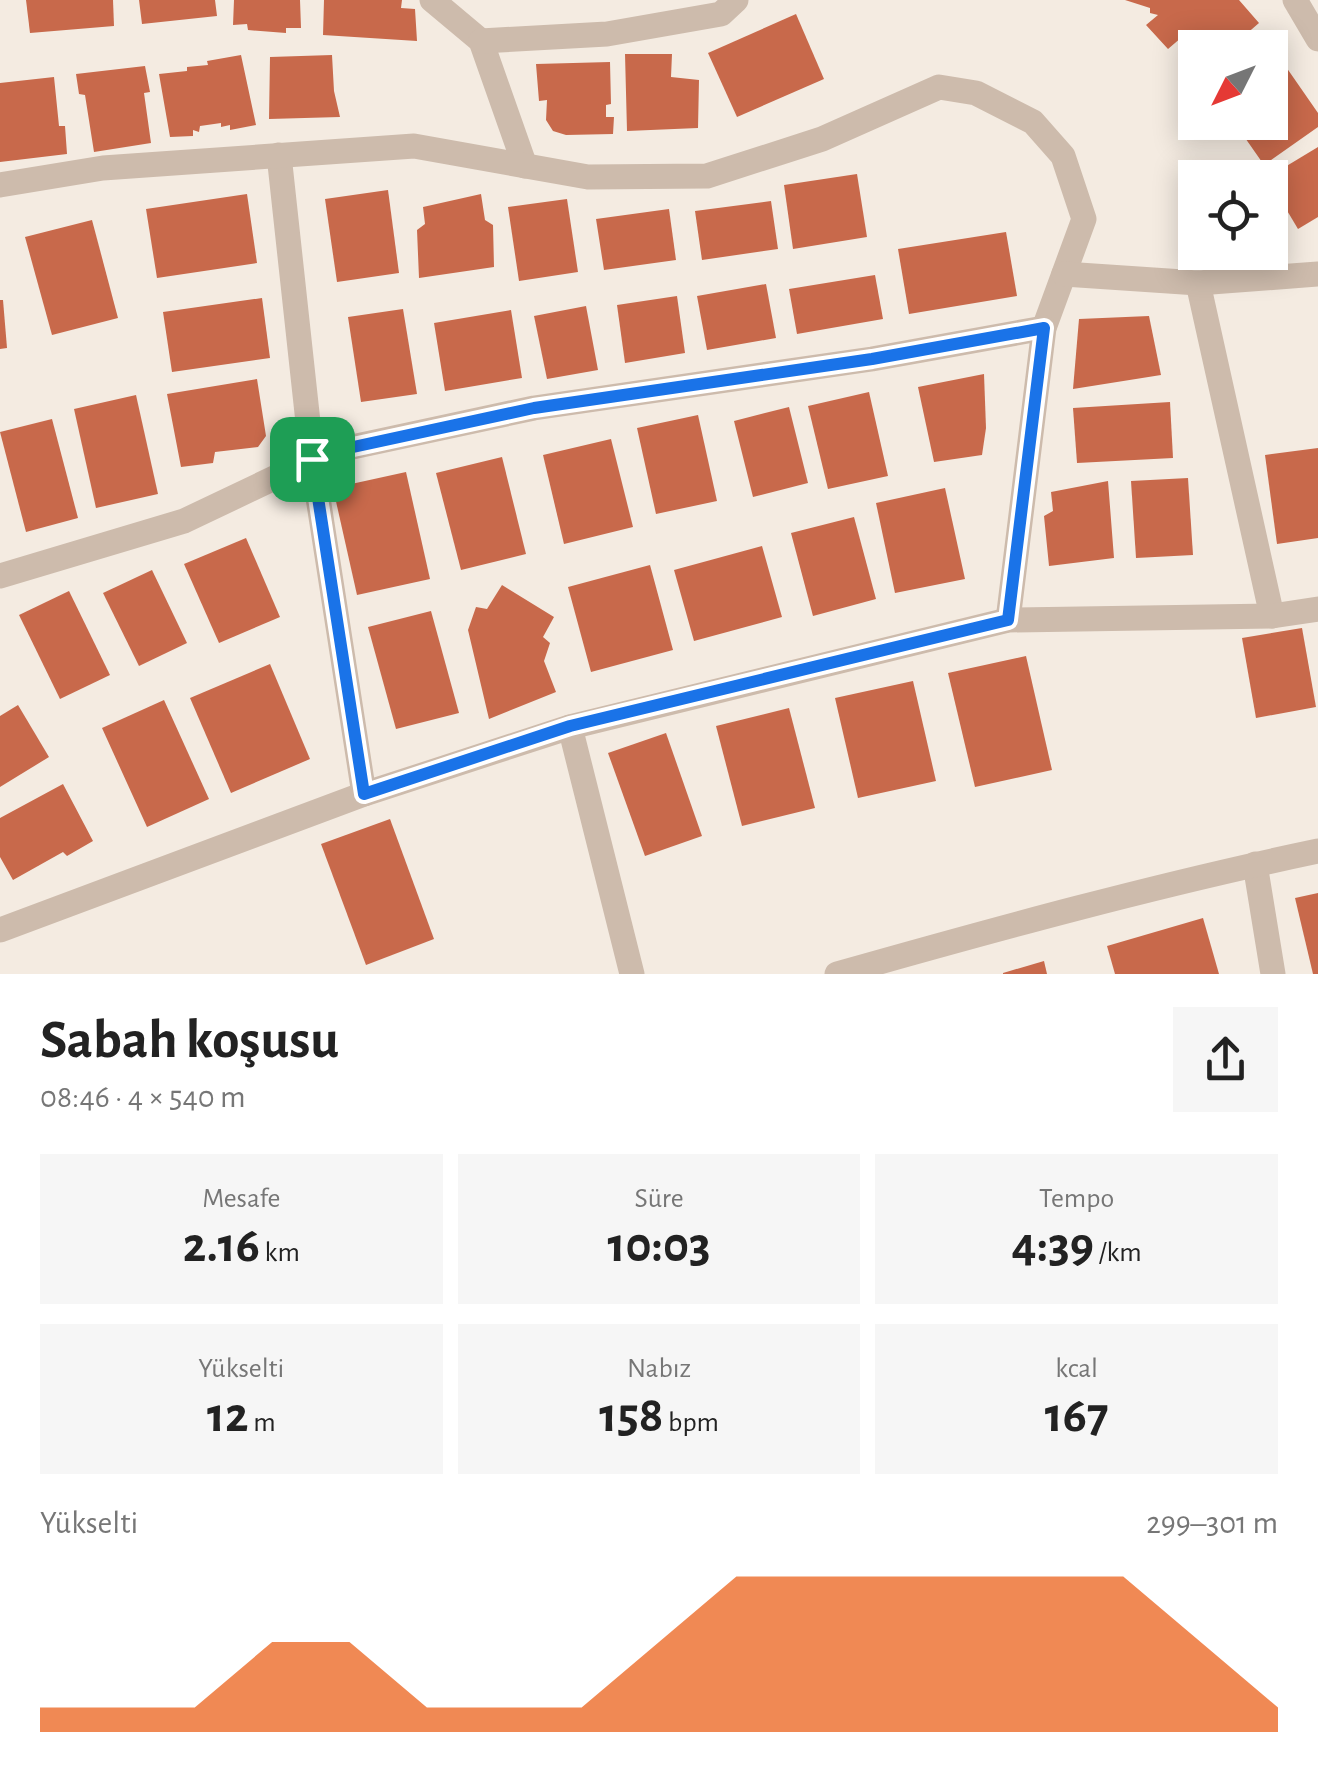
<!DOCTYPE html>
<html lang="tr">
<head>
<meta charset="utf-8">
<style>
	body { margin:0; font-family:"Alegreya Sans",sans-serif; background:#f6f6f6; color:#222; height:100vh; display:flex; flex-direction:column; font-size:38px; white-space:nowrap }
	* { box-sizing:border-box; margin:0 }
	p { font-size:32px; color:#767676 }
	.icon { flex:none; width:55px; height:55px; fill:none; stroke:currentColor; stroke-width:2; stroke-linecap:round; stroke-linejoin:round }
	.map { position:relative; height:974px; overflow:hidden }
	.side { display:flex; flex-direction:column; background:#fff; flex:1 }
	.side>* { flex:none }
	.needle { width:65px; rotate:228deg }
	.tools { position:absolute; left:1178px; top:30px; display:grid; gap:20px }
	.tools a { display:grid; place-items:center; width:110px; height:110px; border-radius:0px; background:#fff; box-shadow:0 5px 25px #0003; font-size:50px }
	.pin { position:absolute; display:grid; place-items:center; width:85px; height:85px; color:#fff; margin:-42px; border-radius:20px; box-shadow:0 5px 15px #0006 }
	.round { display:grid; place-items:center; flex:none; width:105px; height:105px; border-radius:0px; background:#f6f6f6 }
	.head { display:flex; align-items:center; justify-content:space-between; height:170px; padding:0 40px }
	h1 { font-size:55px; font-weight:700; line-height:75px }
	.figures { display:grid; grid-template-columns:repeat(3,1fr); gap:15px; height:170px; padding:10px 40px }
	.figures div { display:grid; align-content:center; border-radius:0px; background:#f6f6f6; text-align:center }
	.figures b { font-size:50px; font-weight:700 }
	.figures small { font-size:28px; font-weight:400 }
	.figures p { font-size:28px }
	.chart { height:280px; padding:20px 40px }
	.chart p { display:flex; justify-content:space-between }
	.chart svg { width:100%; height:180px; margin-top:10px; fill:#ea580c; opacity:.7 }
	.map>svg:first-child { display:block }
</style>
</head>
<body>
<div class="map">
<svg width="1318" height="974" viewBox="0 0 1318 974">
	<rect width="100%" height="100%" fill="#f4ebe1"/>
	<g fill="#c8694b">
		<polygon points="26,0 113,0 114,26 30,33"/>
		<polygon points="139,0 215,0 217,16 142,24"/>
		<polygon points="234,0 300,0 301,28 286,28 286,33 248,30 247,24 233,25"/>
		<polygon points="324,0 402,0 401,8 415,9 417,41 323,35"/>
		<polygon points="1125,0 1239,0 1259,23 1230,48 1210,48 1204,41 1199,45 1189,31 1168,49 1146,25 1158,15 1150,13 1150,8"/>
		<polygon points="796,14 824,79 737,117 708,53"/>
		<polygon points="625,54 672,54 671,77 699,80 698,128 627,131"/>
		<polygon points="241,55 256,125 230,130 230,125 221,127 221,123 200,126 199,132 193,130 193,136 170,137 159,74 187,71 187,67 208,65 207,61"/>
		<polygon points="332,55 334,91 340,117 269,119 270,57"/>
		<polygon points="610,62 611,104 606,105 606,117 614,117 613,134 566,135 553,131 546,120 547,100 539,101 536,64"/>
		<polygon points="1284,64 1318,113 1318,127 1264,165 1234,122 1270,122 1270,74"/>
		<polygon points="145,66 150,92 144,93 151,143 94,152 85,95 79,94 76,74"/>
		<polygon points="54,77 59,126 65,126 67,154 0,162 0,83"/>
		<polygon points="1318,147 1318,217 1298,229 1270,182 1270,176"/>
		<polygon points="857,174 867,237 793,249 784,185"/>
		<polygon points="388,190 399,273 337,282 325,199"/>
		<polygon points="247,194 257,263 157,278 146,209"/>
		<polygon points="481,194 485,220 493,225 494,267 419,278 417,230 425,224 423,207"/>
		<polygon points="567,199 578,272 519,281 508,207"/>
		<polygon points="771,201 778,249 702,260 695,211"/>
		<polygon points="669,209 676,260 604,270 596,219"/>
		<polygon points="92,220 118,318 52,335 25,237"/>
		<polygon points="1006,232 1017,296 909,314 898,249"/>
		<polygon points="875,275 883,319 797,334 789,289"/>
		<polygon points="766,284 776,338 707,350 697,296"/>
		<polygon points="677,296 685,353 625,363 617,305"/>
		<polygon points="262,298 270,358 172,372 163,312"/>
		<polygon points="0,300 3,300 7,348 0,349"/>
		<polygon points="586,306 598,370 547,379 534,316"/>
		<polygon points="403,309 417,394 361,402 348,317"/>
		<polygon points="511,310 522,378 445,391 434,323"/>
		<polygon points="1149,316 1161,375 1073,389 1079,319"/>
		<polygon points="984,374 986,428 982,455 934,462 918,387"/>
		<polygon points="257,379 266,436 258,447 215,452 213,463 181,467 167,394"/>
		<polygon points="869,392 888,476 828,489 808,406"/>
		<polygon points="136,395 158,494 96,508 74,409"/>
		<polygon points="1170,402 1173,458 1077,463 1073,408"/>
		<polygon points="789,407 808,483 753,497 734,421"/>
		<polygon points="698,415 717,501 656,514 637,428"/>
		<polygon points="52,419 78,518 26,532 0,432"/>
		<polygon points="611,439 633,527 564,544 543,455"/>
		<polygon points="1318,448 1318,538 1277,544 1265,455"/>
		<polygon points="502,457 526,554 461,570 436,473"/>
		<polygon points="406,472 430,579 357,595 333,488"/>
		<polygon points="1188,478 1193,555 1136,558 1131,481"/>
		<polygon points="1108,481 1114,558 1049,566 1044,516 1053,511 1051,492"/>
		<polygon points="945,488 965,579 895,593 876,503"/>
		<polygon points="854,517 876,599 813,616 791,533"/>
		<polygon points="246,538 280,617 219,643 184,564"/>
		<polygon points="762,546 782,617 694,641 674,570"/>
		<polygon points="650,565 673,650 591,672 568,587"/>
		<polygon points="152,570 187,643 139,666 103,593"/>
		<polygon points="502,585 554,617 543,637 550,643 544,661 556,692 489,719 468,630 476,607 487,609"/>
		<polygon points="69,591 110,675 60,699 19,615"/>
		<polygon points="431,611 459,713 396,729 368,627"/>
		<polygon points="1302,628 1316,707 1256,718 1242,638"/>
		<polygon points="1026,656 1052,770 975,787 948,673"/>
		<polygon points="270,664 310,759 231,793 190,698"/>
		<polygon points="913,681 936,781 858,798 835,698"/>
		<polygon points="164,700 209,799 147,827 102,728"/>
		<polygon points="18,705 49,757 0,787 0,716"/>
		<polygon points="789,708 815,808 742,826 716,726"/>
		<polygon points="666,733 702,836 645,856 608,753"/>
		<polygon points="63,784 93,841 67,856 63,852 13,880 0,857 0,818"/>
		<polygon points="390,819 434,939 366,965 321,844"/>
		<polygon points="1318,893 1318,974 1313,974 1295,898"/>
		<polygon points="1203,918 1219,974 1115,974 1107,946"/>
		<polygon points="1044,961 1047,974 1003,974 1003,973"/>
	</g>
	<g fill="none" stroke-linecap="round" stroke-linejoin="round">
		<g stroke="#cdbbac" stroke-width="25">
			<polyline points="432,0 481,41 525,166"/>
			<polyline points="1295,0 1318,39"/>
			<polyline points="481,41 607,34 721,14 736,0"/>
			<polyline points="279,155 312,459 364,794"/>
			<polyline points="0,185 103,168 414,146 588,177 707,176 822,139 939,87 976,93 1033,122 1063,156 1084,219 1044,328 1008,620"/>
			<polyline points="1064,274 1198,283 1318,274"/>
			<polyline points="1198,283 1272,616"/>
			<polyline points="0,576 184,521 329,452 534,408 872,359 1044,328"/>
			<polyline points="570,727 632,974"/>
			<polyline points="1255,864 1273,974"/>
			<polyline points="0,930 364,794 570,727 1008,620 1272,616 1318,609"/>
			<path d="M 837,974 C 996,929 1156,885 1318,851"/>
		</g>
	</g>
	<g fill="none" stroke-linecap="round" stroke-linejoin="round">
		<defs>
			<polygon id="route" points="1044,328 1008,620 570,726 364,794 312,459 330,452 534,408 872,359"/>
		</defs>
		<use href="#route" stroke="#fff" stroke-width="20"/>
		<use href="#route" stroke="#1a73e8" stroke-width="12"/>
	</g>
</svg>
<div class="tools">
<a><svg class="needle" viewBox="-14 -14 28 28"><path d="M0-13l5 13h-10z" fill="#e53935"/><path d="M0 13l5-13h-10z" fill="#767676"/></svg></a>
<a><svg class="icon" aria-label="locate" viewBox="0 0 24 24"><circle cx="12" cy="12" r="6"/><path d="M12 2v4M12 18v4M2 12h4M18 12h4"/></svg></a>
</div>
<div class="pin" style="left:312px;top:459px;background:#1e9e55"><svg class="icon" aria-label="arrive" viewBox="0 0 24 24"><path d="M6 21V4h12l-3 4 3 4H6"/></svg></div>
</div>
<section class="side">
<div class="head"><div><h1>Sabah koşusu</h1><p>08:46 · 4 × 540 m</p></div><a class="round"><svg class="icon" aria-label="share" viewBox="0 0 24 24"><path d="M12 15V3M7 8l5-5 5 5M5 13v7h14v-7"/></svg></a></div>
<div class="figures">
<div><p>Mesafe</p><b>2.16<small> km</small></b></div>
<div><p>Süre</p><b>10:03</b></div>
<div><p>Tempo</p><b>4:39<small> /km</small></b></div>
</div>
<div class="figures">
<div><p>Yükselti</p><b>12<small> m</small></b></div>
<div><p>Nabız</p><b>158<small> bpm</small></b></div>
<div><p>kcal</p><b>167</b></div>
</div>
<div class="chart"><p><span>Yükselti</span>299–301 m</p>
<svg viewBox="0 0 160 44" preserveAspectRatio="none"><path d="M0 44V38L10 38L20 38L30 22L40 22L50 38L60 38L70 38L80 22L90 6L100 6L110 6L120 6L130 6L140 6L150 22L160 38V44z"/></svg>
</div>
</section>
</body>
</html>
